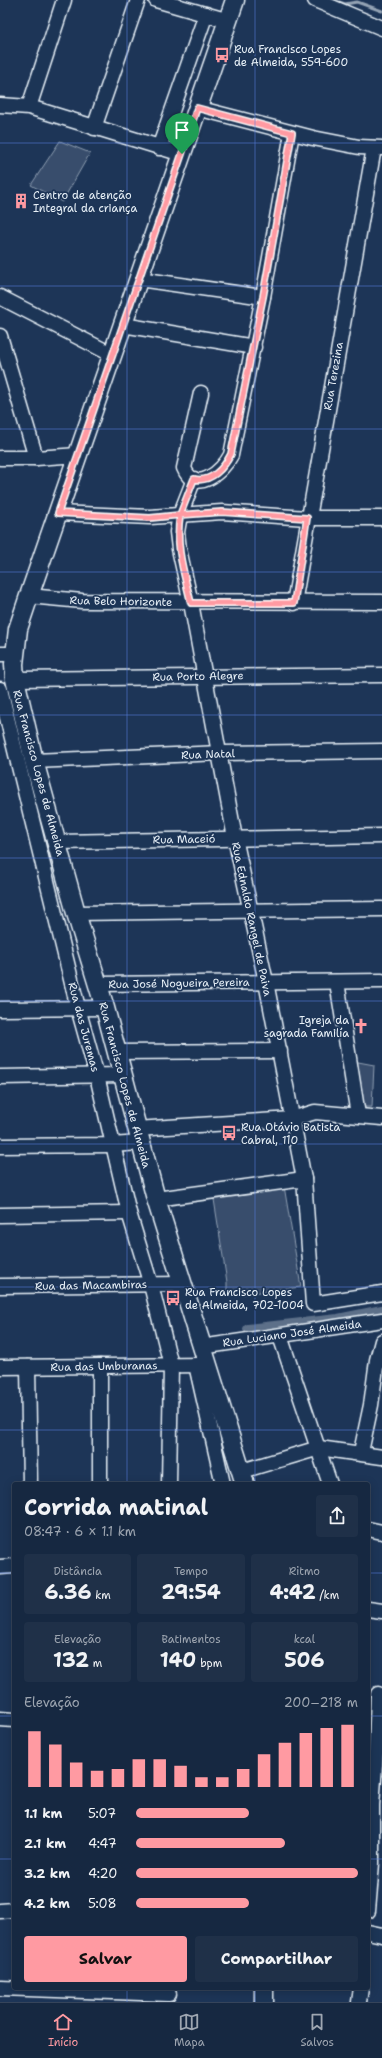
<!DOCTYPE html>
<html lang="pt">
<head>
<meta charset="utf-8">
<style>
	body { margin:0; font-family:"Shantell Sans",sans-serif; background:#1f3048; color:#f1f3f6; height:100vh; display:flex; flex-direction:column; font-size:15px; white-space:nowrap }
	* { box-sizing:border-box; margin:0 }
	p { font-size:13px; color:#9ea6b1 }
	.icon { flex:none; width:22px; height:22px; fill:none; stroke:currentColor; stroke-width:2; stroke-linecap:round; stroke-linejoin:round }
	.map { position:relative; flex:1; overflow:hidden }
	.side { position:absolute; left:12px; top:1482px; width:358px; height:508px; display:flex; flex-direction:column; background:#162841; border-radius:4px; box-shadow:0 2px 10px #0003,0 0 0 1px #35445a }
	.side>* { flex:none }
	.pin { position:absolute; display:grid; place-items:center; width:34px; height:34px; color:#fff; margin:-41px -17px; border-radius:50% 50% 50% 0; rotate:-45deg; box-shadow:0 0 4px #0007 }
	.pin .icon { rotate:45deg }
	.round { display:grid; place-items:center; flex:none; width:42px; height:42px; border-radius:4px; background:#1f3048 }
	.headline { display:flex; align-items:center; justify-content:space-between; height:68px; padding:0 12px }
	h1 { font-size:22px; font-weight:700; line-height:30px }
	.stats { display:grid; grid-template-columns:repeat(3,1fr); gap:6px; height:68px; padding:4px 12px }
	.stats div { display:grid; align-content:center; border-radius:4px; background:#1f3048; text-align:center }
	.stats b { font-size:20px; font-weight:700 }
	.stats small { font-size:11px; font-weight:400 }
	.stats p { font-size:11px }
	.chart { height:112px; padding:8px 12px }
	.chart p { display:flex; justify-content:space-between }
	.chart svg { width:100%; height:72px; margin-top:4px; stroke:#ff9aa2; stroke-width:6 }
	.primary-button { display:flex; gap:8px; margin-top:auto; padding:8px 12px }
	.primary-button a { flex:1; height:46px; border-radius:4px; background:#ff9aa2; color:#111; font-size:16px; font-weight:700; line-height:46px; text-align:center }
	.primary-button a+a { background:#1f3048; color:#f1f3f6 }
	ul { padding:0 12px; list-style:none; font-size:13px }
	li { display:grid; grid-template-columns:64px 48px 1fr; align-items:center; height:30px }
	li i { height:10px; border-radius:5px; background:#ff9aa2 }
	.menu { display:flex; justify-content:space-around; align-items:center; height:56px; border-top:1px solid #35445a; background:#162841; font-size:11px; color:#9ea6b1 }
	.menu a { display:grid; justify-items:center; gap:2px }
	.menu .on { color:#ff9aa2 }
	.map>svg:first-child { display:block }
</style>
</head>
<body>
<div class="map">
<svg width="382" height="2002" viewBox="0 0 382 2002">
	<rect width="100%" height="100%" fill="#1d3557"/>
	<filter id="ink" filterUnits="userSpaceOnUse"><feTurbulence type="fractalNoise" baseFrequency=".025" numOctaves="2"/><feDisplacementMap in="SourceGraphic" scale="8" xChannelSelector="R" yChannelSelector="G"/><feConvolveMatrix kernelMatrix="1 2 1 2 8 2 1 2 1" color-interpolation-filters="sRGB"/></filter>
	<g filter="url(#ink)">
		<g fill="#374d6c" stroke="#909fb2">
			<polygon points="60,141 90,153 62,202 31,185"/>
			<polygon points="353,1061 374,1065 372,1107 359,1107"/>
			<polygon points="284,1186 301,1287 227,1296 227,1282 213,1193"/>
		</g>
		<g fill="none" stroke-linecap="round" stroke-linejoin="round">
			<polyline stroke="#95a4b5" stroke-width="3" points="333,0 345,4 357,2 382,11"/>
			<polyline stroke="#5d7089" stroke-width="10" points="248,1329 338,1319 382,1310"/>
			<defs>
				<g id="minor">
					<polyline points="156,0 229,21"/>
					<polyline points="315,0 382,28"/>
					<polyline points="0,105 29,107 182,154"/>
					<polyline points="29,107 64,0"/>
					<polyline points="197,108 313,138 359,147 382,148"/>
					<polyline points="94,128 138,0"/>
					<polyline points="159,148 206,14"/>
					<polyline points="139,279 263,297"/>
					<polyline points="0,297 113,355"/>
					<polyline points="123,325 254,347"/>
					<polyline points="0,336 36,458"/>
					<path d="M 201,393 L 184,468 C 195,496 223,471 231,455 L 263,297 L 292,133"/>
					<polyline points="0,458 36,458 78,455"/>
					<polyline points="194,479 180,515 177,532 179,549 191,603 235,838 266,982 304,1179 313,1304 382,1293"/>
					<polyline points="58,513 150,517 222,512 307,518 382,518"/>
					<polyline points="29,596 82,601 382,602"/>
					<polyline points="294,603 374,148"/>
					<polyline points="0,654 14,654"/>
					<polyline points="15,679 382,675"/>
					<polyline points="0,689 78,1008 97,1076 129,1213 151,1285 171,1365 169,1484"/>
					<polyline points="34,761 221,753 382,751"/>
					<polyline points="58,842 382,836"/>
					<polyline points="76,913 382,909"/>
					<polyline points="337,982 358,1115"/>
					<polyline points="97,984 382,981"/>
					<polyline points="0,1009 105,1008"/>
					<polyline points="116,1052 280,1051"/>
					<polyline points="0,1077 123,1075"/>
					<polyline points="136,1129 292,1119 315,1112 382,1118"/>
					<polyline points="0,1146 112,1145 140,1143"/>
					<polyline points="156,1199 304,1179"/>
					<polyline points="0,1215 129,1213"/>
					<polyline points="0,1286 182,1284"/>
					<polyline points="280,1336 330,1484"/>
					<polyline points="201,1347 382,1320"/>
					<polyline points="196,1365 223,1484"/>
					<polyline points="100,1366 100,1484"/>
					<polyline points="0,1367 207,1365"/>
					<polyline points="28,1367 30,1484"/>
					<polyline points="361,1452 371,1405 377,1360 382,1341"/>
					<polyline points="242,1471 319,1448 382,1457"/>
					<polyline points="368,1529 382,1532"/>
					<polyline points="0,1567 14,1566"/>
					<polyline points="368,1609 382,1611"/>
					<polyline points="0,1719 14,1720"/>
					<polyline points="0,1911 14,1910"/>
					<polyline points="368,1911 372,1863 372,1805 376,1753 378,1694"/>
					<polyline points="368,1932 382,1935"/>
					<polyline points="0,1988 169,1994"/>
					<polyline points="359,2002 361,1988"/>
				</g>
				<g id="major">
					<polyline points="235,0 29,596 18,629 14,664 15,679 34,761 76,913 105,1008 156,1199 245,1484"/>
					<polyline points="264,2002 264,1988"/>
				</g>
			</defs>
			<use href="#minor" stroke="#e8f1f8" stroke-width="17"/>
			<use href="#major" stroke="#e8f1f8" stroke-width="21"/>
			<use href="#minor" stroke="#1d3557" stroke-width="14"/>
			<use href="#major" stroke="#1d3557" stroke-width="18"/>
		</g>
	</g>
	<g fill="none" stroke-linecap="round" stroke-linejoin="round" filter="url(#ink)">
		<defs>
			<path id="route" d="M 182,154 L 58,513 L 150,518 L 180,515 C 175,546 184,573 191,603 L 294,603 L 307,518 L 222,512 L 180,515 L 194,479 C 211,483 224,468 231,454 L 263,297 L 292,133 L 197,108 L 182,154"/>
		</defs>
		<use href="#route" stroke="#fff" stroke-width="8"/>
		<use href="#route" stroke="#ff9aa2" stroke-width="5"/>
	</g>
	<path fill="none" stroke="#5a7fe2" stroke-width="1" stroke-opacity="0.55" d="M 127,0 L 127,1484M 255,0 L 255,1484M 0,143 L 382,143M 0,286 L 382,286M 0,429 L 382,429M 0,572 L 382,572M 0,715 L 382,715M 0,858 L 382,858M 0,1001 L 382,1001M 0,1144 L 382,1144M 0,1287 L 382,1287M 0,1430 L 382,1430M 0,1573 L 14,1573M 368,1573 L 382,1573M 0,1716 L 14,1716M 368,1716 L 382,1716M 0,1859 L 14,1859M 368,1859 L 382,1859M 127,1988 L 127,2002M 255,1988 L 255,2002"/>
	<defs>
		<symbol id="bus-bare" viewBox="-9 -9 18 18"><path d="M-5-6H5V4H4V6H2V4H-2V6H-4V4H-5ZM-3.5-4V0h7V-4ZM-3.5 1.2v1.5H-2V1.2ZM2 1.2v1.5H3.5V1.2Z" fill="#ff9aa2" stroke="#1d3557" stroke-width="2.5" paint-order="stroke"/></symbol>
		<symbol id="building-bare" viewBox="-9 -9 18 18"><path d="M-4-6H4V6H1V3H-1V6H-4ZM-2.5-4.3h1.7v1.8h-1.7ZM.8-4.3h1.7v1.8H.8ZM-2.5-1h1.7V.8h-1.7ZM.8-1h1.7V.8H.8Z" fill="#ff9aa2" stroke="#1d3557" stroke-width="2.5" paint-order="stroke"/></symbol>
		<symbol id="church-bare" viewBox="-9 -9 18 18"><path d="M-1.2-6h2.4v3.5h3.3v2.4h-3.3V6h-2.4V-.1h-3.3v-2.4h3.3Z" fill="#ff9aa2" stroke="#1d3557" stroke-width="2.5" paint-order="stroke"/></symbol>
	</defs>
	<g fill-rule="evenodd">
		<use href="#bus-bare" x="211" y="44" width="22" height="22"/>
		<use href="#building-bare" x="10" y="190" width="22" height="22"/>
		<use href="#church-bare" x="350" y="1015" width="22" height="22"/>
		<use href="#bus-bare" x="218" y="1122" width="22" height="22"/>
		<use href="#bus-bare" x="162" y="1287" width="22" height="22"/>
	</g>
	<g text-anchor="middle" stroke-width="3.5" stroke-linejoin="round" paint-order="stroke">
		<g font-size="11" fill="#e8f1f8" stroke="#1d3557" text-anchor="start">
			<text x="234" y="53">Rua Francisco Lopes<tspan x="234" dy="13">de Almeida, 559-600</tspan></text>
			<text x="33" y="199">Centro de atenção<tspan x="33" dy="13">Integral da criança</tspan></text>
			<text x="349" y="1024" text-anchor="end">Igreja da<tspan x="349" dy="13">sagrada Familía</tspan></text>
			<text x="241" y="1131">Rua Otávio Batista<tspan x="241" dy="13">Cabral, 110</tspan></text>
			<text x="185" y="1296">Rua Francisco Lopes<tspan x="185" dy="13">de Almeida, 702-1004</tspan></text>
		</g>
		<g font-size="11" fill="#e8f1f8" stroke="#1d3557">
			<text transform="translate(333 376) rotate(-80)" y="4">Rua Terezina</text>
			<text transform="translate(121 601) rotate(1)" y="4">Rua Belo Horizonte</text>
			<text transform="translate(198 676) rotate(-1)" y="4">Rua Porto Alegre</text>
			<text transform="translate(208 754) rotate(-2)" y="4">Rua Natal</text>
			<text transform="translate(39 773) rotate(75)" y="4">Rua Francisco Lopes de Almeida</text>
			<text transform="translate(184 839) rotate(-1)" y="4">Rua Maceió</text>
			<text transform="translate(252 919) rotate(78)" y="4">Rua Ednaldo Rangel de Paiva</text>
			<text transform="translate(179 983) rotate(-1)" y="4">Rua José Nogueira Pereira</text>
			<text transform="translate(84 1027) rotate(75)" y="4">Rua das Juremas</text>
			<text transform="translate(125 1085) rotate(75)" y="4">Rua Francisco Lopes de Almeida</text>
			<text transform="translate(91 1285) rotate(-1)" y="4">Rua das Macambiras</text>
			<text transform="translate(292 1333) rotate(-8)" y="4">Rua Luciano José Almeida</text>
			<text transform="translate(104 1366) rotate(-1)" y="4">Rua das Umburanas</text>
		</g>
	</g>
</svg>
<div class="pin" style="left:182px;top:154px;background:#1e9e55"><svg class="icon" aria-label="arrive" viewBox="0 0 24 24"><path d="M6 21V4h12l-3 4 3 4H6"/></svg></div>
<section class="side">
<div class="headline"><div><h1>Corrida matinal</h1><p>08:47 · 6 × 1.1 km</p></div><a class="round"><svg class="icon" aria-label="share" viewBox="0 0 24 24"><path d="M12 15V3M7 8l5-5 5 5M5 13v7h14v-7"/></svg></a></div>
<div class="stats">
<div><p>Distância</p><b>6.36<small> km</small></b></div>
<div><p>Tempo</p><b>29:54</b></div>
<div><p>Ritmo</p><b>4:42<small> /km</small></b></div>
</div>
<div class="stats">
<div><p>Elevação</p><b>132<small> m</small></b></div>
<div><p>Batimentos</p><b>140<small> bpm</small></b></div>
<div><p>kcal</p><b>506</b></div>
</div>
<div class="chart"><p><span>Elevação</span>200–218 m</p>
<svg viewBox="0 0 160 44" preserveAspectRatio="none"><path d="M5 44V10M15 44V18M25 44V29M35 44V34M45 44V33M55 44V27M65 44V27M75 44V31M85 44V38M95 44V38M105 44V33M115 44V24M125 44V17M135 44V11M145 44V8M155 44V6"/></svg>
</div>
<ul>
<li><b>1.1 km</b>5:07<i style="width:51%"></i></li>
<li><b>2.1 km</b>4:47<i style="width:67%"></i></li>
<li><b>3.2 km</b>4:20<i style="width:100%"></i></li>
<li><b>4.2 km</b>5:08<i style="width:51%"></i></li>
</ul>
<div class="primary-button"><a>Salvar</a><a>Compartilhar</a></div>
</section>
</div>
<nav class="menu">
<a class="on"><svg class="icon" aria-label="home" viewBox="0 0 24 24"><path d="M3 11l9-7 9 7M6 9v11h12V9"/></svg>Início</a>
<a><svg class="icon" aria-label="map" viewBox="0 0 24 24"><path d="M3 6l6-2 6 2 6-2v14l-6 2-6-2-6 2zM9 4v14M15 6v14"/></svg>Mapa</a>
<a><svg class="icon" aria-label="saved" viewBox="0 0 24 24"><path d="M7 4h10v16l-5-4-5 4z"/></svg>Salvos</a>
</nav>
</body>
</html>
